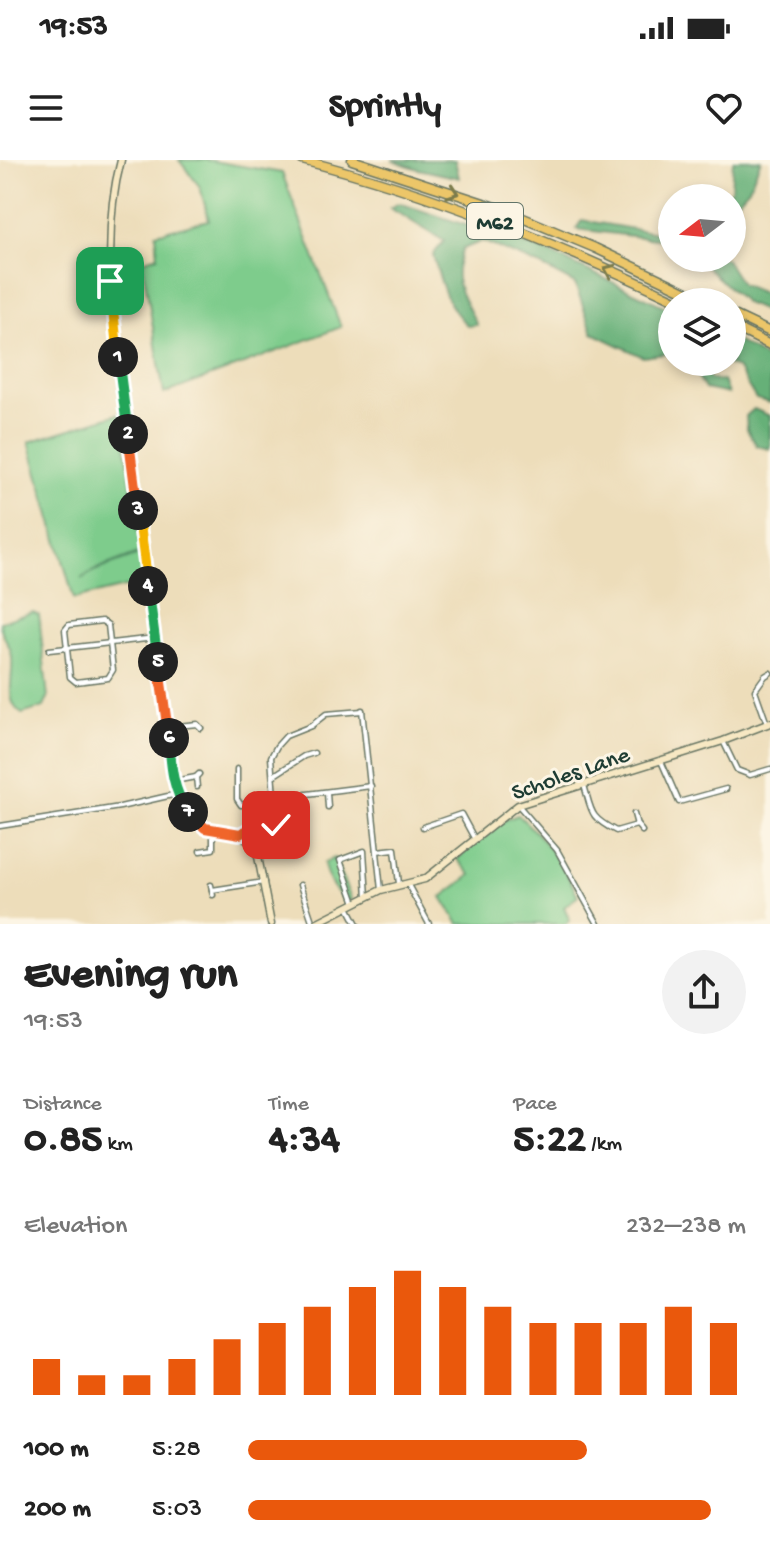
<!DOCTYPE html>
<html lang="en">
<head>
<meta charset="utf-8">
<style>
	body { margin:0; font-family:"Gochi Hand",sans-serif; background:#f2f2f2; color:#222; height:100vh; display:flex; flex-direction:column; font-size:30px; white-space:nowrap }
	* { box-sizing:border-box; margin:0 }
	p { font-size:26px; color:#767676 }
	.icon { flex:none; width:44px; height:44px; fill:none; stroke:currentColor; stroke-width:2; stroke-linecap:round; stroke-linejoin:round }
	.map { position:relative; height:764px; overflow:hidden }
	.details { display:flex; flex-direction:column; background:#fff; flex:1 }
	.details>* { flex:none }
	.needle { width:52px; rotate:254deg }
	.buttons { position:absolute; left:658px; top:24px; display:grid; gap:16px }
	.buttons a { display:grid; place-items:center; width:88px; height:88px; border-radius:50%; background:#fff; box-shadow:0 4px 12px #0003; font-size:40px }
	.pin { position:absolute; display:grid; place-items:center; width:68px; height:68px; color:#fff; margin:-34px; border-radius:16px; box-shadow:0 4px 12px #0006 }
	.km { position:absolute; width:40px; height:40px; margin:-20px; border-radius:50%; background:#222; color:#fff; font-size:22px; line-height:40px; text-align:center }
	.round { display:grid; place-items:center; flex:none; width:84px; height:84px; border-radius:42px; background:#f2f2f2 }
	.overview { display:flex; align-items:center; justify-content:space-between; height:136px; padding:0 24px }
	h1 { font-size:44px; font-weight:700; line-height:60px }
	.stats { display:grid; grid-template-columns:repeat(3,1fr); gap:12px; height:136px; padding:8px 24px }
	.stats div { display:grid; align-content:center }
	.stats b { font-size:40px; font-weight:700 }
	.stats small { font-size:22px; font-weight:400 }
	.stats p { font-size:22px }
	.chart { height:224px; padding:16px 24px }
	.chart p { display:flex; justify-content:space-between }
	.chart svg { width:100%; height:144px; margin-top:8px; stroke:#ea580c; stroke-width:6 }
	ul { padding:0 24px; list-style:none; font-size:26px }
	li { display:grid; grid-template-columns:128px 96px 1fr; align-items:center; height:60px }
	li i { height:20px; border-radius:10px; background:#ea580c }
	.status { display:flex; justify-content:space-between; align-items:center; height:56px; padding:0 40px; background:#fff; direction:ltr }
	.status svg { height:22px; fill:currentColor }
	header { display:flex; justify-content:space-between; align-items:center; height:104px; padding:0 24px; background:#fff; font-size:36px; font-weight:700 }
	.map>svg:first-child { display:block }
</style>
</head>
<body>
<div class="status"><b>19:53</b><svg viewBox="0 0 49 12"><path d="M0 12V9h3v3zM5 12V6h3v6zM10 12V3h3v9zM15 12V0h3v12zM26 1h20v11H26zM47 4h2v5h-2z"/></svg></div>
<header><svg class="icon" aria-label="menu" viewBox="0 0 24 24"><path d="M4 6h16M4 12h16M4 18h16"/></svg>Sprintly<svg class="icon" aria-label="heart" viewBox="0 0 24 24"><path d="M12 20l-8-8c-3-5 5-10 8-4 3-6 11-1 8 4z"/></svg></header>
<div class="map">
<svg width="770" height="764" viewBox="0 0 770 764">
	<rect width="100%" height="100%" fill="#fcf5e5"/>
	<filter id="ink" filterUnits="userSpaceOnUse"><feTurbulence type="fractalNoise" baseFrequency=".0125" numOctaves="2"/><feDisplacementMap in="SourceGraphic" scale="16" xChannelSelector="R" yChannelSelector="G"/><feConvolveMatrix kernelMatrix="1 2 1 2 8 2 1 2 1" color-interpolation-filters="sRGB"/></filter>
	<filter id="wash" filterUnits="userSpaceOnUse"><feTurbulence type="fractalNoise" baseFrequency=".006" numOctaves="4" result="noise"/><feDisplacementMap in="SourceGraphic" scale="32" xChannelSelector="R" yChannelSelector="G"/><feGaussianBlur stdDeviation="1.8" result="paint"/><feColorMatrix in="noise" values="0 0 0 0 0 0 0 0 0 0 0 0 0 0 0 0 0 1.4 0 .05"/><feComposite in="paint" operator="in"/></filter>
	<g filter="url(#wash)">
		<rect width="100%" height="100%" fill="#edddba"/>
		<g fill="#7ecc8c" stroke="#4e8460" stroke-width="2">
			<polygon points="179,0 207,0 282,13 341,167 164,234 142,101 158,96 156,73 209,60 200,27"/>
			<polygon points="121,253 141,392 94,410 81,419 94,411 141,394 146,422 74,439 29,282"/>
			<path d="M 33,452 L 39,455 L 48,538 L 44,547 L 22,554 C 1,540 17,510 11,492 C 8,481 0,474 0,462 Z"/>
			<path d="M 518,655 C 544,678 563,704 578,736 L 564,747 L 570,760 L 565,764 L 459,764 L 442,737 L 471,715 L 457,699 L 502,661 Z"/>
			<path d="M 334,698 L 351,739 L 347,743 C 336,732 326,720 324,703 Z"/>
		</g>
		<g fill="#66b078" stroke="#427656" stroke-width="2">
			<polygon points="392,0 455,0 459,18 418,9"/>
			<polygon points="733,0 761,0 749,28 732,47 732,38 724,38 731,29"/>
			<path d="M 399,43 L 548,92 L 672,150 L 672,193 L 643,197 L 593,173 L 575,124 L 543,107 L 482,81 L 463,89 C 448,122 463,135 477,165 L 468,166 C 446,146 441,123 433,95 L 444,81 L 390,48 Z"/>
			<polygon points="672,58 672,81 576,69 582,60 657,73"/>
			<polygon points="697,98 725,98 741,124 770,136 770,154 745,143"/>
			<polygon points="732,178 770,201 770,243 756,239 737,208 721,202 732,202"/>
			<polygon points="690,202 703,202 710,219 723,221 728,234 705,229"/>
			<polygon points="754,249 770,256 770,289 757,286 747,270 746,256"/>
		</g>
	</g>
	<g filter="url(#ink)">
		<g fill="none" stroke-linecap="round" stroke-linejoin="round">
			<defs>
				<g id="minor">
					<polygon points="102,461 108,465 113,510 108,518 76,522 70,517 65,470 69,465"/>
					<polyline points="49,490 155,478"/>
					<polyline points="362,550 381,730"/>
					<polyline points="767,564 755,530 765,516 770,513"/>
					<polyline points="168,567 197,564 201,568"/>
					<polyline points="723,581 737,610 750,615 770,609"/>
					<polyline points="661,601 679,642 726,629"/>
					<polyline points="237,609 237,639 241,645 275,638 371,626"/>
					<polyline points="273,616 304,596 314,593"/>
					<polyline points="174,621 196,617"/>
					<path d="M 584,625 C 592,652 589,657 616,671 L 637,665 L 634,654"/>
					<polyline points="197,627 196,617 199,614"/>
					<polyline points="327,633 328,647"/>
					<polyline points="518,645 557,690 598,764"/>
					<polyline points="637,665 642,671"/>
					<polyline points="0,666 120,647 177,634"/>
					<polyline points="423,667 461,654 474,678"/>
					<polyline points="240,674 276,652"/>
					<polyline points="264,683 287,692"/>
					<polyline points="256,686 264,683 276,665"/>
					<polyline points="200,691 213,689 213,669"/>
					<polyline points="377,691 395,689 399,724"/>
					<polyline points="287,692 276,665 271,597 277,586 286,576 311,566 326,554 362,551"/>
					<polyline points="407,723 429,764"/>
					<polyline points="211,725 213,735"/>
					<polyline points="300,725 313,764"/>
					<polyline points="212,730 264,722"/>
					<polyline points="355,743 340,700 364,691 367,737"/>
					<polyline points="348,747 357,764"/>
				</g>
				<g id="secondary">
					<path d="M 121,0 C 105,60 110,119 116,180 L 174,621 C 192,688 220,654 256,686 L 271,764"/>
					<polyline points="314,764 381,730 425,719 518,645 723,581 770,563"/>
				</g>
				<g id="motorway">
					<path d="M 302,0 C 433,33 558,84 680,142"/>
					<polyline points="352,0 499,48 595,88 708,142"/>
					<polyline points="732,154 770,172"/>
					<polyline points="732,166 770,185"/>
				</g>
			</defs>
			<use href="#minor" stroke="#677563" stroke-width="7"/>
			<use href="#secondary" stroke="#677563" stroke-width="9"/>
			<use href="#motorway" stroke="#677563" stroke-width="11"/>
			<use href="#minor" stroke="#fff" stroke-width="4"/>
			<use href="#secondary" stroke="#f7e8c3" stroke-width="6"/>
			<use href="#motorway" stroke="#ecc669" stroke-width="8"/>
		</g>
		<defs><path id="oneway-chevron" d="M-2-3.5L2.5 0L-2 3.5" fill="none" stroke-width="1.6" stroke-linecap="round" stroke-linejoin="round" transform="scale(2)"/></defs>
		<g stroke="#7b7b4c">
			<use href="#oneway-chevron" transform="translate(453 32) rotate(19)"/>
			<use href="#oneway-chevron" transform="translate(609 110) rotate(-156)"/>
		</g>
	</g>
	<g fill="none" stroke-linecap="round" stroke-linejoin="round" filter="url(#ink)">
		<defs>
			<polyline id="split-1" points="110,121 118,197"/>
			<polyline id="split-2" points="118,197 128,274"/>
			<polyline id="split-3" points="128,274 138,350"/>
			<polyline id="split-4" points="138,350 148,426"/>
			<polyline id="split-5" points="148,426 158,502"/>
			<polyline id="split-6" points="158,502 169,578"/>
			<path id="split-7" d="M 169,578 C 171,605 172,629 188,652"/>
			<polyline id="split-8" points="188,652 205,668 240,674 255,665"/>
			<polyline id="split-9" points="255,665 276,652 276,665"/>
		</defs>
		<use href="#split-1" stroke="#fff" stroke-width="16"/>
		<use href="#split-2" stroke="#fff" stroke-width="16"/>
		<use href="#split-3" stroke="#fff" stroke-width="16"/>
		<use href="#split-4" stroke="#fff" stroke-width="16"/>
		<use href="#split-5" stroke="#fff" stroke-width="16"/>
		<use href="#split-6" stroke="#fff" stroke-width="16"/>
		<use href="#split-7" stroke="#fff" stroke-width="16"/>
		<use href="#split-8" stroke="#fff" stroke-width="16"/>
		<use href="#split-9" stroke="#fff" stroke-width="16"/>
		<use href="#split-1" stroke="#f5b400" stroke-width="10"/>
		<use href="#split-2" stroke="#22a559" stroke-width="10"/>
		<use href="#split-3" stroke="#f0652b" stroke-width="10"/>
		<use href="#split-4" stroke="#f5b400" stroke-width="10"/>
		<use href="#split-5" stroke="#22a559" stroke-width="10"/>
		<use href="#split-6" stroke="#f0652b" stroke-width="10"/>
		<use href="#split-7" stroke="#22a559" stroke-width="10"/>
		<use href="#split-8" stroke="#f0652b" stroke-width="10"/>
		<use href="#split-9" stroke="#f5b400" stroke-width="10"/>
	</g>
	<g text-anchor="middle" stroke-width="6" stroke-linejoin="round" paint-order="stroke">
		<rect fill="#fcf5e5" stroke="#617469" stroke-width="2" x="467" y="43" width="56" height="36" rx="6"/>
		<g font-size="22" font-weight="bold" fill="#1f3d34">
			<text x="495" y="69">M62</text>
		</g>
		<g font-size="24" fill="#1f3d34" stroke="#fcf5e5">
			<text transform="translate(570 612) rotate(-19)" y="8">Scholes Lane</text>
		</g>
	</g>
</svg>
<div class="buttons">
<a><svg class="needle" viewBox="-14 -14 28 28"><path d="M0-13l5 13h-10z" fill="#e53935"/><path d="M0 13l5-13h-10z" fill="#767676"/></svg></a>
<a><svg class="icon" aria-label="layers" viewBox="0 0 24 24"><path d="M12 4l9 5-9 5-9-5zM3 14l9 5 9-5"/></svg></a>
</div>
<div class="pin" style="left:110px;top:121px;background:#1e9e55"><svg class="icon" aria-label="arrive" viewBox="0 0 24 24"><path d="M6 21V4h12l-3 4 3 4H6"/></svg></div>
<div class="pin" style="left:276px;top:665px;background:#d93025"><svg class="icon" aria-label="check" viewBox="0 0 24 24"><path d="M5 12l5 5 9-10"/></svg></div>
<b class="km" style="left:118px;top:197px">1</b>
<b class="km" style="left:128px;top:274px">2</b>
<b class="km" style="left:138px;top:350px">3</b>
<b class="km" style="left:148px;top:426px">4</b>
<b class="km" style="left:158px;top:502px">5</b>
<b class="km" style="left:169px;top:578px">6</b>
<b class="km" style="left:188px;top:652px">7</b>
</div>
<section class="details">
<div class="overview"><div><h1>Evening run</h1><p>19:53</p></div><a class="round"><svg class="icon" aria-label="share" viewBox="0 0 24 24"><path d="M12 15V3M7 8l5-5 5 5M5 13v7h14v-7"/></svg></a></div>
<div class="stats">
<div><p>Distance</p><b>0.85<small> km</small></b></div>
<div><p>Time</p><b>4:34</b></div>
<div><p>Pace</p><b>5:22<small> /km</small></b></div>
</div>
<div class="chart"><p><span>Elevation</span>232–238 m</p>
<svg viewBox="0 0 160 44" preserveAspectRatio="none"><path d="M5 44V33M15 44V38M25 44V38M35 44V33M45 44V27M55 44V22M65 44V17M75 44V11M85 44V6M95 44V11M105 44V17M115 44V22M125 44V22M135 44V22M145 44V17M155 44V22"/></svg>
</div>
<ul>
<li><b>100 m</b>5:28<i style="width:68%"></i></li>
<li><b>200 m</b>5:03<i style="width:93%"></i></li>
</ul>
</section>
</body>
</html>
